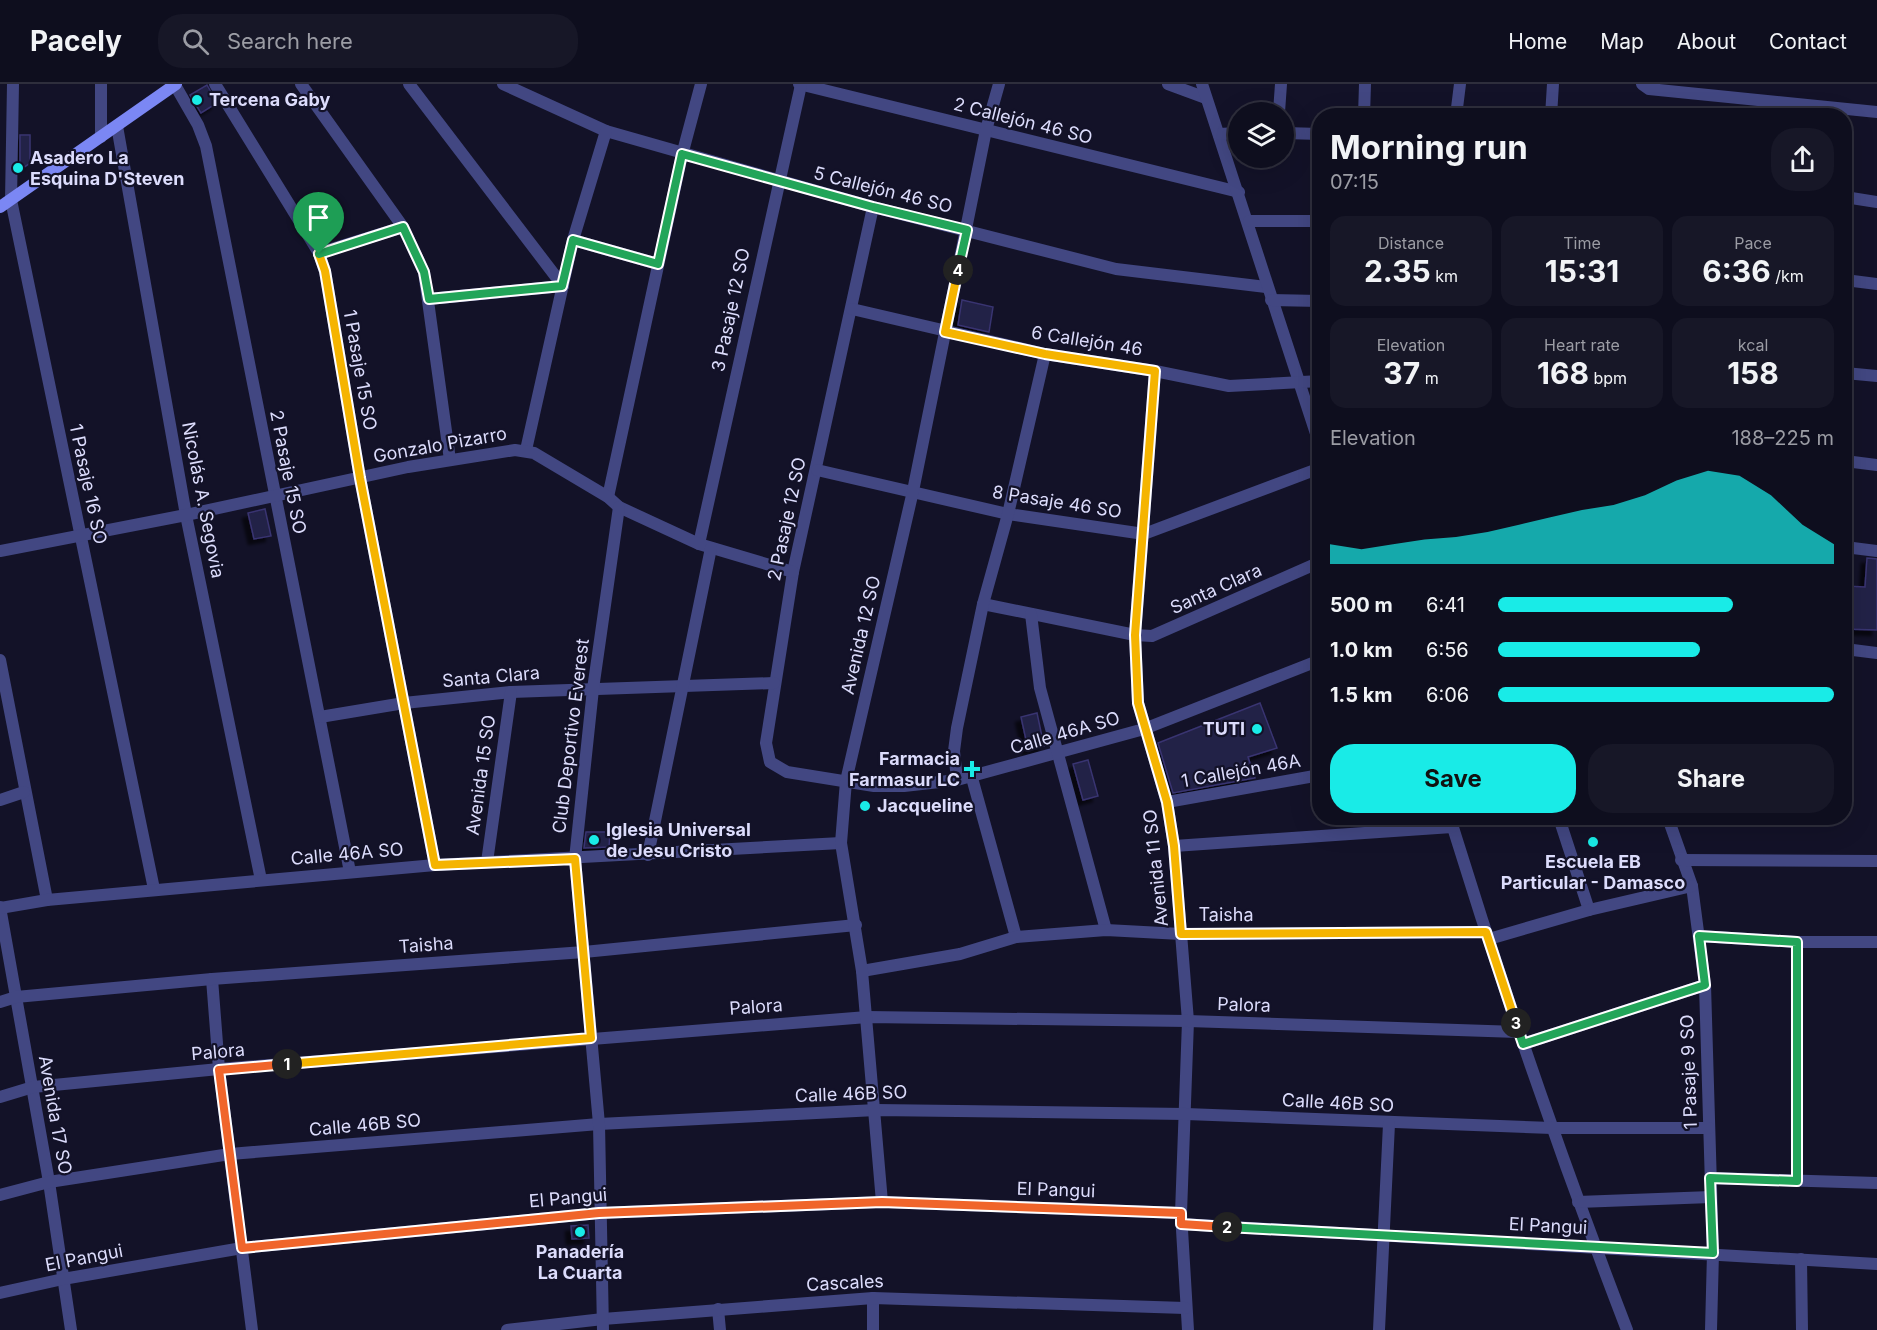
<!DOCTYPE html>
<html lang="en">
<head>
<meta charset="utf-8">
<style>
	body { margin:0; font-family:Inter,sans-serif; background:#171727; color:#f1f3f6; height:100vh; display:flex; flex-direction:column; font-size:22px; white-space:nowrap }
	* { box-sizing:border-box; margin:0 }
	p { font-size:20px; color:#9b9ca4 }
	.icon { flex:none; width:33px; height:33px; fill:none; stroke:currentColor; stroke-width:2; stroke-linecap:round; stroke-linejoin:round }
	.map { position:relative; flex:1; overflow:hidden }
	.side { position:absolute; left:1312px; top:24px; width:540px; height:717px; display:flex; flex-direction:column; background:#0e0e1e; border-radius:24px; box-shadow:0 6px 24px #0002,0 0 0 2px #2e2e3c }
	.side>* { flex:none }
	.fabs { position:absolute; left:1228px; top:18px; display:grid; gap:12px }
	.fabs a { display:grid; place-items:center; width:66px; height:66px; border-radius:50%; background:#0e0e1e; box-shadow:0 6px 24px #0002,0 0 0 2px #2e2e3c; font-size:30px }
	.pin { position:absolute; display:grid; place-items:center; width:51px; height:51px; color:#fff; margin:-62px -26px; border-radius:50% 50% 50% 0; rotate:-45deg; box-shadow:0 0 6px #0007 }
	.pin .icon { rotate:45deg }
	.km { position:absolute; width:30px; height:30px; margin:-15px; border-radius:50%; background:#222; color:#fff; font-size:16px; line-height:30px; text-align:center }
	.round { display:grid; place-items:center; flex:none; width:63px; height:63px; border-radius:24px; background:#171727 }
	.head { display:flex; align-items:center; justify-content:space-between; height:102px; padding:0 18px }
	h1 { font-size:33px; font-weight:700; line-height:45px }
	.stats { display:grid; grid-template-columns:repeat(3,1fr); gap:9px; height:102px; padding:6px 18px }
	.stats div { display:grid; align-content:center; border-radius:15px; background:#171727; text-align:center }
	.stats b { font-size:30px; font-weight:700 }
	.stats small { font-size:16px; font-weight:400 }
	.stats p { font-size:16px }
	.chart { height:168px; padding:12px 18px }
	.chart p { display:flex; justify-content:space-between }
	.chart svg { width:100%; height:108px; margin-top:6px; fill:#19ebe7; opacity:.7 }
	.primary-button { display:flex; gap:12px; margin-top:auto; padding:12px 18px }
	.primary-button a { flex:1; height:69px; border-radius:24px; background:#19ebe7; color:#111; font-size:24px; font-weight:700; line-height:69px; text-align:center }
	.primary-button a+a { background:#171727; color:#f1f3f6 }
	ul { padding:0 18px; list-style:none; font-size:20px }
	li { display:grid; grid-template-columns:96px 72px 1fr; align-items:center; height:45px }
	li i { height:15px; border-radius:8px; background:#19ebe7 }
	header { display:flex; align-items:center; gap:36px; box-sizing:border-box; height:84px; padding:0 30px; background:#0e0e1e; border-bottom:2px solid #2e2e3c }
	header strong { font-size:28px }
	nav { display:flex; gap:33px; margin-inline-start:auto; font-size:21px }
	.search { width:420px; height:54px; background:#171727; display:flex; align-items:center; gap:15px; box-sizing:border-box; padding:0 21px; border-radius:24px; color:#9b9ca4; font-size:22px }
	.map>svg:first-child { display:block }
</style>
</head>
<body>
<header>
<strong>Pacely</strong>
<div class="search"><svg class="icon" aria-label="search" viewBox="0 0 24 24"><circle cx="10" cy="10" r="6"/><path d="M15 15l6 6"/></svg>Search here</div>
<nav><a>Home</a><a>Map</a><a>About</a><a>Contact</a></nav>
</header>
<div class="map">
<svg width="1877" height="1246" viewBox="0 0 1877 1246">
	<defs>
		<filter id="shadow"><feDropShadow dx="-5.5" dy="5.5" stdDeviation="1.5" flood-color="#0009"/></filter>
	</defs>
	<rect width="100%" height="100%" fill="#131228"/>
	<g fill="#232047" stroke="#393471" stroke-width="1.5" filter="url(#shadow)">
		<polygon points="207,1 217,19 201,29 190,11"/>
		<polygon points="20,51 30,51 30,79 20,86"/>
		<polygon points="962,216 993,223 989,248 958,241"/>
		<polygon points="265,425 271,452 254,455 248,429"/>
		<polygon points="1867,474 1877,475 1877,546 1845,545 1845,502 1865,503"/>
		<polygon points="1260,619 1277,664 1248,673 1255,694 1173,709 1158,659"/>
		<polygon points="1037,629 1044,662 1028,665 1021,633"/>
		<polygon points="1088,676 1098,712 1083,716 1073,680"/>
		<polygon points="586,748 610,748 609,763 584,764"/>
		<polygon points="588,1141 589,1154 572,1155 571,1142"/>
	</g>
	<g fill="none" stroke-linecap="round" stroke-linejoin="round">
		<g stroke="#424782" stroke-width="12">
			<polyline points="13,0 11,116 154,805"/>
			<polyline points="101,0 101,53"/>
			<polyline points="215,0 319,169 325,187 360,394 435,781"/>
			<polyline points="301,0 403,143 424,188 450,376"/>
			<polyline points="409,0 563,202"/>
			<polyline points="503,0 606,47 873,123 1116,185 1266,203"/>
			<polyline points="799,0 1239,108"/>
			<polyline points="1168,0 1206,14"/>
			<polyline points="1202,0 1320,362"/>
			<polyline points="1642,0 1649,5 1877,28"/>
			<polyline points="175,1 198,41 206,62 350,788"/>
			<polyline points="1279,28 1281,0"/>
			<polyline points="1364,32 1365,0"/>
			<polyline points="1456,32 1460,0"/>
			<polyline points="1551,32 1553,0"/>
			<polyline points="117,42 186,431 261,796"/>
			<polyline points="1284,49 1320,50"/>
			<polyline points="1219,50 1239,49"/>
			<polyline points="1845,113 1877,118"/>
			<polyline points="873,123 793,488 766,659 770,678 787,688 874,702 904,702 957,696 1144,645 1320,576"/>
			<polyline points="1249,137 1320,137"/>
			<polyline points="573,156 658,180"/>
			<polyline points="319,169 403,143"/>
			<polyline points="1845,196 1877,200"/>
			<polyline points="429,215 563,202"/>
			<polyline points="1271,216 1320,217"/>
			<polyline points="852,225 1045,270 1155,287 1229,302 1320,297"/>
			<polyline points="1155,287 1135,551 1138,619 1167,718 1174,762 1188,937 1181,1129 1188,1246"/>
			<polyline points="1845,289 1877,292"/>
			<polyline points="526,366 573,156 606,47"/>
			<polyline points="1845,377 1877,381"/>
			<polyline points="817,386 1008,430 1144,450 1320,384"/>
			<polyline points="608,413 682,71 701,0"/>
			<polyline points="699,460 801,1"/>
			<polyline points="1845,463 1877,467"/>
			<polyline points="0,467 186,431 408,383 515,366 534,369 608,413 619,423 699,460 793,488"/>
			<polyline points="983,520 1135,551 1152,552 1320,478"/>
			<polyline points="1031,530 1040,604 1106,846"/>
			<polyline points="1845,565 1877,569"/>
			<polyline points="0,576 47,816"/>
			<polyline points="320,633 404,619 511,608 774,599"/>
			<polyline points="972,694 1016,853"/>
			<polyline points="957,696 954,667 957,644 983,520 1008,430 1045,270"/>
			<polyline points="0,716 24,708"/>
			<polyline points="1167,718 1320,691"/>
			<path d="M 1450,734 C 1503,906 1562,1077 1627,1246"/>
			<polyline points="1559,734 1589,826"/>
			<polyline points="1668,734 1692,802 1705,901 1713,1169 1711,1246"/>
			<polyline points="1174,762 1452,743"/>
			<polyline points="648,771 711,464"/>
			<polyline points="1681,776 1877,777"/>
			<polyline points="487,778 511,608"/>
			<polyline points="0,823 49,1098 71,1246"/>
			<polyline points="0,824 47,816 435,781 841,759"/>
			<polyline points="1699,852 1797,858 1877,858"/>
			<polyline points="1489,855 1589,826 1692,802"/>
			<polyline points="862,887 960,870 1016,853 1106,846 1181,850 1486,848"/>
			<polyline points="212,895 219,985 252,1246"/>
			<polyline points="0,918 16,913 212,895 584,868 856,841"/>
			<polyline points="1523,960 1705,901"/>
			<polyline points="0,1013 33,1003 219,985 867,933 1188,937 1518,948"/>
			<polyline points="1710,1094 1877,1099"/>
			<polyline points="1797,1097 1797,858"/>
			<polyline points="0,1111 49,1098 230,1070 599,1040 876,1026 1186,1030 1552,1044 1709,1044"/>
			<polyline points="882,1118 862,887 841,759 846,697 913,407 986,46 999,0"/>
			<polyline points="1578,1118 1711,1113"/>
			<polyline points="1181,1140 1877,1180"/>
			<polyline points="1801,1175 1802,1246"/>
			<polyline points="0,1209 63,1195 242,1164 599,1129 882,1118 1181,1129"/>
			<polyline points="873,1214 873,1246"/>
			<polyline points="718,1225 720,1246"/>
			<polyline points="507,1246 603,1235 873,1214 1185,1224"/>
			<polyline points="603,1246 599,1040 575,775 593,605 619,423"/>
			<polyline points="1379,1246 1389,1040"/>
		</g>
		<polyline stroke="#7b87f4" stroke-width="12" points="0,123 176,0"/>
	</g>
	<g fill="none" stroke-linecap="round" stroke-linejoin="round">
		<defs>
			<polyline id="split-1" points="287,980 591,954 575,775 435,781 360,394 325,187 319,170"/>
			<polyline id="split-2" points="287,980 219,986 242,1164 599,1129 882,1118 1181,1129 1181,1140 1227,1143"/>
			<polyline id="split-3" points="1227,1143 1713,1169 1710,1094 1797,1097 1797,858 1699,852 1705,901 1523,960 1516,939"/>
			<polyline id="split-4" points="958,186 945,248 1045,270 1155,287 1135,551 1138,619 1167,718 1174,762 1181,850 1486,848 1516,939"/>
			<polyline id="split-5" points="319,170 403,143 424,188 429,215 562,202 573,156 658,180 682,70 873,123 967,146 958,186"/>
		</defs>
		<use href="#split-1" stroke="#fff" stroke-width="12"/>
		<use href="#split-2" stroke="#fff" stroke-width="12"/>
		<use href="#split-3" stroke="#fff" stroke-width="12"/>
		<use href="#split-4" stroke="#fff" stroke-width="12"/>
		<use href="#split-5" stroke="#fff" stroke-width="12"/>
		<use href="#split-1" stroke="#f5b400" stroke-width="8"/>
		<use href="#split-2" stroke="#f0652b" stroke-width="8"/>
		<use href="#split-3" stroke="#22a559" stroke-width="8"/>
		<use href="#split-4" stroke="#f5b400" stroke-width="8"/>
		<use href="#split-5" stroke="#22a559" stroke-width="8"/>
	</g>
	<g fill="#19ebe7" stroke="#131228" stroke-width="2">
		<circle cx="197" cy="16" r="6"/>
		<circle cx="18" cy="84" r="6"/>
		<circle cx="1257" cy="645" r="6"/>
		<path d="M969 676h6v6h6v6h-6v6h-6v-6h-6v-6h6z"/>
		<circle cx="865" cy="722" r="6"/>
		<circle cx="594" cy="756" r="6"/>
		<circle cx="1593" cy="758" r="6"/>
		<circle cx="580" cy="1148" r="6"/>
	</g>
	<g text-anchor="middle" stroke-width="4.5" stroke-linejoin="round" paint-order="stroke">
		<g font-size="18" font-weight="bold" fill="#dcdcfc" stroke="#131228" text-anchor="start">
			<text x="209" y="22">Tercena Gaby</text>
			<text x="30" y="80">Asadero La<tspan x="30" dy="21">Esquina D'Steven</tspan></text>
			<text x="1245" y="651" text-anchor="end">TUTI</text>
			<text x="960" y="681" text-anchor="end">Farmacia<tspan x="960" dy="21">Farmasur LC</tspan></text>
			<text x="877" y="728">Jacqueline</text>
			<text x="606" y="752">Iglesia Universal<tspan x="606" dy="21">de Jesu Cristo</tspan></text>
			<text x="1593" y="784" text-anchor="middle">Escuela EB<tspan x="1593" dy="21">Particular - Damasco</tspan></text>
			<text x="580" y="1174" text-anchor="middle">Panadería<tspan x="580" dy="21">La Cuarta</tspan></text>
		</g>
		<g font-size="18" fill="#dcdcfc" stroke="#131228">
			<text transform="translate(1023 37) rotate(14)" y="6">2 Callejón 46 SO</text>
			<text transform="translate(883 106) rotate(14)" y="6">5 Callejón 46 SO</text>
			<text transform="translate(731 226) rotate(-78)" y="6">3 Pasaje 12 SO</text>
			<text transform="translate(1087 257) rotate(9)" y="6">6 Callejón 46</text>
			<text transform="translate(360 286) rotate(80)" y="6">1 Pasaje 15 SO</text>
			<text transform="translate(440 361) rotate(-10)" y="6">Gonzalo Pizarro</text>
			<text transform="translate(288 388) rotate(79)" y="6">2 Pasaje 15 SO</text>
			<text transform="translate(88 400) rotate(78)" y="6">1 Pasaje 16 SO</text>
			<text transform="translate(203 416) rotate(79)" y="6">Nicolás A. Segovia</text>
			<text transform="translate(1057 418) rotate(9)" y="6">8 Pasaje 46 SO</text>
			<text transform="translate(787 435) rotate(-78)" y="6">2 Pasaje 12 SO</text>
			<text transform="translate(1216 505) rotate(-24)" y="6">Santa Clara</text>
			<text transform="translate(861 551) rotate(-77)" y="6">Avenida 12 SO</text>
			<text transform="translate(491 593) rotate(-5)" y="6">Santa Clara</text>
			<text transform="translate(1065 649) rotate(-16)" y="6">Calle 46A SO</text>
			<text transform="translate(571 652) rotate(-83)" y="6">Club Deportivo Everest</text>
			<text transform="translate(1241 687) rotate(-10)" y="6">1 Callejón 46A</text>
			<text transform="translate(481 691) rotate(-82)" y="6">Avenida 15 SO</text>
			<text transform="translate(347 770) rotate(-5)" y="6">Calle 46A SO</text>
			<text transform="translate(1156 784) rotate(-96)" y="6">Avenida 11 SO</text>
			<text x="1226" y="837">Taisha</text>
			<text transform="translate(426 861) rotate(-4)" y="6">Taisha</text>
			<text transform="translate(1244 921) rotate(2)" y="6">Palora</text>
			<text transform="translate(756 923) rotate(-4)" y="6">Palora</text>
			<text transform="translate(218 968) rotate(-5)" y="6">Palora</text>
			<text transform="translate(1689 988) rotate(-92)" y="6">1 Pasaje 9 SO</text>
			<text transform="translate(851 1010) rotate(-2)" y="6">Calle 46B SO</text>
			<text transform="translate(1338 1019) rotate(3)" y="6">Calle 46B SO</text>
			<text transform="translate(55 1031) rotate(80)" y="6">Avenida 17 SO</text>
			<text transform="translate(365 1041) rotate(-5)" y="6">Calle 46B SO</text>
			<text transform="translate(1056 1106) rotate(2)" y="6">El Pangui</text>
			<text transform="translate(568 1114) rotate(-5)" y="6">El Pangui</text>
			<text transform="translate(1548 1142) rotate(3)" y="6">El Pangui</text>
			<text transform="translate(84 1174) rotate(-11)" y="6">El Pangui</text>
			<text transform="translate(845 1199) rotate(-3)" y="6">Cascales</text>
		</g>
	</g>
</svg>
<div class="fabs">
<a><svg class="icon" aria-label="layers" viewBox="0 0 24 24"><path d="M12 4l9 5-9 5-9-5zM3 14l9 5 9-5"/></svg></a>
</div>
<div class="pin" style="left:319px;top:170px;background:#1e9e55"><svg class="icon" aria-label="arrive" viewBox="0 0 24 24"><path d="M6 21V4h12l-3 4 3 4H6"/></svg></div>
<b class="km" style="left:287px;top:980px">1</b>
<b class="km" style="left:1227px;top:1143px">2</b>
<b class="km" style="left:1516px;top:939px">3</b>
<b class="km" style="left:958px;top:186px">4</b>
<section class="side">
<div class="head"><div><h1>Morning run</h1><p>07:15</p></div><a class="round"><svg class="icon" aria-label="share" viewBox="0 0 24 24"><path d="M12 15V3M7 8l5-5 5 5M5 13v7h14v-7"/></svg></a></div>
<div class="stats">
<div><p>Distance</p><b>2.35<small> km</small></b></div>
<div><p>Time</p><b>15:31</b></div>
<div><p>Pace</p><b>6:36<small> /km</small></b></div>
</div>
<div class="stats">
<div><p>Elevation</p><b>37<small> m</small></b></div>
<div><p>Heart rate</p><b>168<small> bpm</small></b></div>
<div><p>kcal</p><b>158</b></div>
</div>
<div class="chart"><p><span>Elevation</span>188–225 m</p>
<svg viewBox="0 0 160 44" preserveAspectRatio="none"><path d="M0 44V36L10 38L20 36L30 34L40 33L50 31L60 28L70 25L80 22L90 20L100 16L110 10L120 6L130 8L140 16L150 28L160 36V44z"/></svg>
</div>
<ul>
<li><b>500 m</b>6:41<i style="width:70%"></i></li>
<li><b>1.0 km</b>6:56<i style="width:60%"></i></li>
<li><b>1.5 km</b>6:06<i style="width:100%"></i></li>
</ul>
<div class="primary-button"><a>Save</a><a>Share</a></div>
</section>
</div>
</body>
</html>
